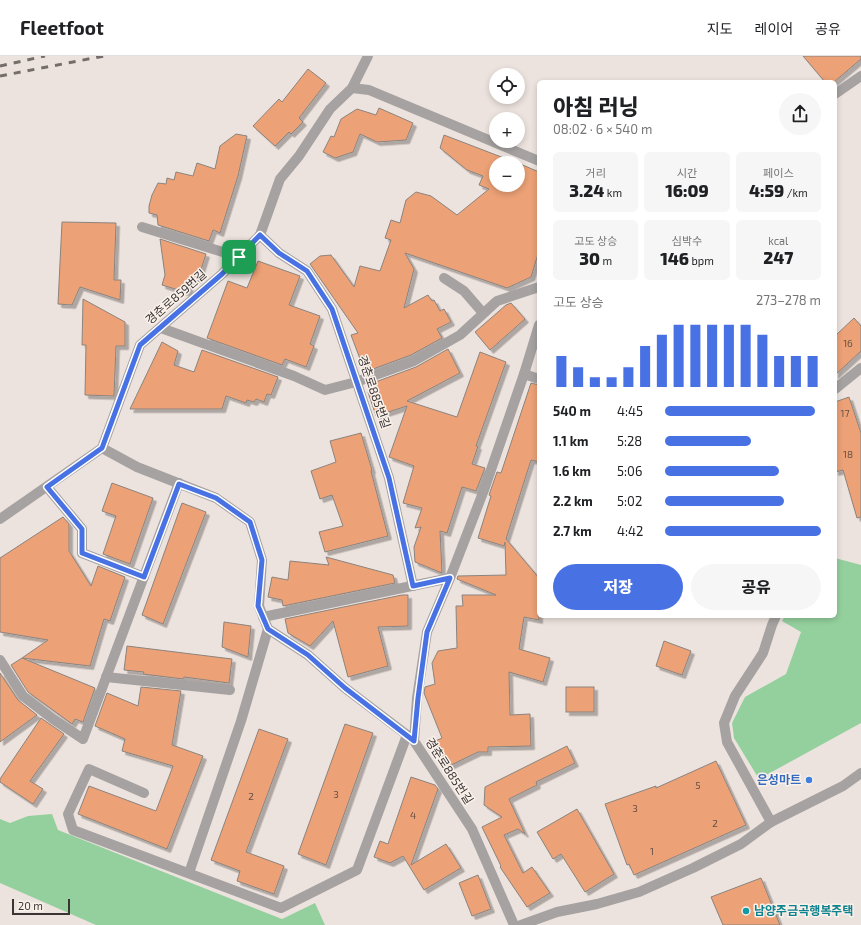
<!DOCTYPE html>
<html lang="ko">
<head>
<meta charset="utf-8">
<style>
	body { margin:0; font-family:"Exo 2","Noto Sans KR",sans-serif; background:#f6f6f6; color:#202124; height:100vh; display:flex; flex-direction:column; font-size:15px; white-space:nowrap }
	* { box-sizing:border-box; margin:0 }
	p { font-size:13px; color:#757577 }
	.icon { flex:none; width:22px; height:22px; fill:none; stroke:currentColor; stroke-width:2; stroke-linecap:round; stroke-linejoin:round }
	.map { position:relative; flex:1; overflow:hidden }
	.sheet { position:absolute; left:537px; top:24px; width:300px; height:538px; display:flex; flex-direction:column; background:#fff; border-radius:6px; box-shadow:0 2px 6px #0003 }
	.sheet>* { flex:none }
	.controls { position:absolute; left:489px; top:12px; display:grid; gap:8px }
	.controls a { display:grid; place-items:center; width:36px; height:36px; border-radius:50%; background:#fff; box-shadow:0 2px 6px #0003; font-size:20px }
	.scale { position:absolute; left:12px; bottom:10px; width:58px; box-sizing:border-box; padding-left:4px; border:2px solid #393534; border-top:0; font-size:11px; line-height:14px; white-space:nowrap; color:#393534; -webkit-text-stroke:3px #faf1eb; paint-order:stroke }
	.pin { position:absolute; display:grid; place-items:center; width:34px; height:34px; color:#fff; margin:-17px; border-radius:8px; box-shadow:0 2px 6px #0006 }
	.round { display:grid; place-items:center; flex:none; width:42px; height:42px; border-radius:21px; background:#f6f6f6 }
	.overview { display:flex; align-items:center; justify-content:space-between; height:68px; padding:0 16px }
	h1 { font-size:22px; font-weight:800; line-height:30px }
	.stats { display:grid; grid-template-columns:repeat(3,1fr); gap:6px; height:68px; padding:4px 16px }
	.stats div { display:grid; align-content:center; border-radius:6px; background:#f6f6f6; text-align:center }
	.stats b { font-size:17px; font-weight:800 }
	.stats small { font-size:11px; font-weight:400 }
	.stats p { font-size:11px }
	.chart { height:112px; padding:8px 16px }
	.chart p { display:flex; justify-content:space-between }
	.chart svg { width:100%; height:72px; margin-top:4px; stroke:#4872e4; stroke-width:6 }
	.primary-button { display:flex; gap:8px; margin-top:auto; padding:8px 16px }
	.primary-button a { flex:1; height:46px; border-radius:24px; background:#4872e4; color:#fff; font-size:16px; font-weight:800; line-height:46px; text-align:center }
	.primary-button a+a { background:#f6f6f6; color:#202124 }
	ul { padding:0 16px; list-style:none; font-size:13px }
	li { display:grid; grid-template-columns:64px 48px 1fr; align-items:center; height:30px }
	li i { height:10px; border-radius:5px; background:#4872e4 }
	header { display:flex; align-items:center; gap:24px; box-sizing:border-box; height:56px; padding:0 20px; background:#fff; border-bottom:1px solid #e0e0e0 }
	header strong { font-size:19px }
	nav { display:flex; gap:22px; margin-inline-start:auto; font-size:14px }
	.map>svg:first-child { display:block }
</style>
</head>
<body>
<header>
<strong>Fleetfoot</strong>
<nav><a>지도</a><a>레이어</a><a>공유</a></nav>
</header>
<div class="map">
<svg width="861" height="869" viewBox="0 0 861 869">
	<defs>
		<filter id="shadow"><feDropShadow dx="3.5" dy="3.5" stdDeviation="0" flood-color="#0004"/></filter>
	</defs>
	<rect width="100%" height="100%" fill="#ede3de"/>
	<g fill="#94d09d">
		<polygon points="835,502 861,509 861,667 759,723 734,682 732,667 745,641 786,618 801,576 782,565 785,560 835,560"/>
		<polygon points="52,758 58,774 282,863 315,847 325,869 96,869 0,827 0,763 10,767 28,760"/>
	</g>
	<g fill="#eca176" stroke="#8b837e" filter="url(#shadow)">
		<polygon points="803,0 861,0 861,3 834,26 825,26"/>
		<polygon points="308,13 326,27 299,62 303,66 291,78 289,76 275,90 253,70 279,43 282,46"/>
		<polygon points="379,52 413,67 406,84 377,86 360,78 353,96 335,102 323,96 331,80 334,81 341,63 357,53 376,59"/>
		<polygon points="236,78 247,80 238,120 220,177 213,174 209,185 158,169 157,159 149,157 149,150 152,139 158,127 166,128 167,122 174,124 176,116 193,120 197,107 215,113 220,90"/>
		<polygon points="444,79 517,107 496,107 496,129 518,129 518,107 539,116 539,195 531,221 507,232 405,197 414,213 404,252 428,239 432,245 434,244 440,255 444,253 451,266 437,273 442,282 411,299 365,316 351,279 358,277 310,208 320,200 331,199 354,231 360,210 380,215 391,184 385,182 391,164 400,167 406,144 416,136 431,140 457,159 489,133 479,129 483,120 467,114 440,92"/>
		<polygon points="62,166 116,167 114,224 121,224 120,244 80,231 72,249 58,248"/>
		<polygon points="160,183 206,198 198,223 192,222 188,237 162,229 165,219"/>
		<polygon points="258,205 300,220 289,249 320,260 310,288 314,290 306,311 285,303 282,309 207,282 228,225 247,232"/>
		<polygon points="83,243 125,266 125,290 116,290 114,340 85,339 86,289 82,289"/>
		<polygon points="511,247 525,263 490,294 475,276 506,249"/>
		<polygon points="854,262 861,270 861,295 835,319 835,280"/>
		<polygon points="162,286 178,295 174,309 194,316 202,294 278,321 271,339 267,338 264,346 256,343 254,346 247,344 246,347 226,340 222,353 130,353"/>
		<polygon points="448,293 460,317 407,345 457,361 480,296 506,306 476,390 478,390 472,408 485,412 476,435 462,431 447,477 440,475 442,517 415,506 414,491 421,471 415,472 422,452 403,447 414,410 389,401 407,350 376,360 368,336 373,334 370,328 416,311"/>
		<polygon points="531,327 539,329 539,406 531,404 506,483 539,522 539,564 524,561 519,593 550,602 543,626 509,616 510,659 530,658 531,690 488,691 488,696 478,696 447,711 435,685 442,682 424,637 425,631 435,628 432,607 438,595 457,592 456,550 463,550 462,539 496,539 457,523 458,520 506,519 505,486 504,490 478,482 491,440 489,439 497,416 501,417"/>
		<polygon points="849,341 861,377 861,461 857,462 843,414 835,416 835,346"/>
		<polygon points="361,377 372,414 371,415 388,480 325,496 319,476 343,470 332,439 320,443 311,415 336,406 330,385"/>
		<polygon points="112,427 153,442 130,508 103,498 116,460 102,455"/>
		<polygon points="182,447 206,456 163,568 142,559"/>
		<polygon points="63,461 69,468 69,495 91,530 98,510 125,521 110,565 104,563 90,610 22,602 48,584 0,576 0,502"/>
		<polygon points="326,501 393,519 395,527 283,550 282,544 268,541 272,521 288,524 290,505 329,509"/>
		<polygon points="402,539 408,539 408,570 378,571 388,610 348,621 333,565 310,590 288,577 285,563"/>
		<polygon points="224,566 251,570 248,601 222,591"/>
		<polygon points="664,585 691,595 682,619 656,610"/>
		<polygon points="127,590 232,603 229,627 184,621 183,623 143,618 144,616 124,614"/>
		<polygon points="22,602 95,632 83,666 75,663 72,668 28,636 11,609"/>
		<polygon points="0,617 18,644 37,659 0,686"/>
		<polygon points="141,631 181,635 172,689 203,700 167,793 78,758 89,730 156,755 173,710 122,695 125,683 95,670 107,637 138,650"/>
		<rect x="566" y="631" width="28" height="25"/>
		<polygon points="41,662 64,678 30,725 43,733 33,748 0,726 0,723"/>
		<polygon points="345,668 373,677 326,809 298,798"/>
		<polygon points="259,673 288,683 246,796 284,810 274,838 237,825 240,815 211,804"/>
		<polygon points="567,690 575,707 536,726 537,729 509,743 525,778 518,773 504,779 523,817 532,811 550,837 527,851 500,811 501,810 482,771 502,761 484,749 485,731"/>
		<polygon points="716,705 746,769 634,819 629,808 627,809 605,748 656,730 656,732"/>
		<polygon points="411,721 435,729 438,733 411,809 446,788 461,812 424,834 403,800 390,807 374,801 380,785 388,788"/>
		<polygon points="577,753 614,818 585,836 561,798 553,803 537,776"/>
		<polygon points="478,819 491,853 472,860 459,827"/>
		<polygon points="761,822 780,869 723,869 711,841"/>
	</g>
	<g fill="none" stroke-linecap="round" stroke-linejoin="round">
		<g stroke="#a6a2a2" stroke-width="10">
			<polyline points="352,32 369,34 539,105"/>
			<polyline points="835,38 861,20"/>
			<polyline points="142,171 239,201"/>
			<polyline points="260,179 279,197 307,215 332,253 389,422 413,530"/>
			<polyline points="444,222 464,235 483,257"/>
			<polyline points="161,272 294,320 325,334 356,326 414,305 460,279 497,245 539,231"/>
			<polyline points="524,318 539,323"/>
			<polyline points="835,333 861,312"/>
			<polyline points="102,392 137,411 216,442 250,466 262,504 259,550 268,573 308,599 345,632 411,682"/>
			<polyline points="47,431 82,473 82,497 144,521"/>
			<polyline points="0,463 102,392 140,289 222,218 260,179 280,123 299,100 330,53 352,32 368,0"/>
			<polyline points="263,561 450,522"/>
			<polyline points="0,604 23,640 53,663 83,683 179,427"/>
			<polyline points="106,621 230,634"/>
			<polyline points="144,737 89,713 68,758 73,774 281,852 357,814 407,679"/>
			<polyline points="771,766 727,686 724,667 735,640 763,597 772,569 776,560"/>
			<polyline points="189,817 241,665 268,573"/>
			<polyline points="514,869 472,773 414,685 417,642 427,576 450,522 484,434 524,318 539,269"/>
			<polyline points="521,869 557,856 597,848 639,836 693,812 741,788 771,766 843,730 861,717"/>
		</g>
		<g stroke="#736d6b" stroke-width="3" stroke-dasharray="7 7" stroke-linecap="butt">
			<polyline points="0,10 45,0"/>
			<polyline points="0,20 104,0"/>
		</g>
	</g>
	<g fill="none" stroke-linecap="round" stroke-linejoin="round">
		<defs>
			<polygon id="route" points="260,179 279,197 307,215 332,253 389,422 413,530 450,522 427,576 418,642 414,685 345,632 308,599 268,573 258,550 262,504 250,466 216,442 179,428 144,521 82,497 82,473 47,431 102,392 140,289 222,218"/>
		</defs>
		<use href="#route" stroke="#fff" stroke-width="8"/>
		<use href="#route" stroke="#4872e4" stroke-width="5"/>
	</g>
	<circle fill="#3f7fe0" stroke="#faf1eb" stroke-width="1.5" cx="809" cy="724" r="4"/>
	<circle fill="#0f9aa8" stroke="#faf1eb" stroke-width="1.5" cx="746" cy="855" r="4"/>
	<g text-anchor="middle" stroke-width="3" stroke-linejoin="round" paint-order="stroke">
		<g font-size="10" fill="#665044">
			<text x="848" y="291">16</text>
			<text x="845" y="361">17</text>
			<text x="848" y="402">18</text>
			<text x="698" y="733">5</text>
			<text x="336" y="742">3</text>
			<text x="251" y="744">2</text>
			<text x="635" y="756">3</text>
			<text x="413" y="763">4</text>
			<text x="715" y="771">2</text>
			<text x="652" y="799">1</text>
		</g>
		<g font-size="12" fill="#393534" stroke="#faf1eb">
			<text transform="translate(176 241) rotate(-41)" y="4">경춘로859번길</text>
			<text transform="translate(374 336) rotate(71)" y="4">경춘로885번길</text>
			<text transform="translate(449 715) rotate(57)" y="4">경춘로885번길</text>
		</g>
		<g font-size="12" font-weight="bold" fill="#366cbe" stroke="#faf1eb" text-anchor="end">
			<text x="801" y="728">은성마트</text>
		</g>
		<g font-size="12" font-weight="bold" fill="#0d838f" stroke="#faf1eb" text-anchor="start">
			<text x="754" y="859">남양주금곡행복주택</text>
		</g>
	</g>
</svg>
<div class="controls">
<a><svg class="icon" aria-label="locate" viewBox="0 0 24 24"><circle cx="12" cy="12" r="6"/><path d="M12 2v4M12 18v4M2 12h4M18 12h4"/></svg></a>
<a>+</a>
<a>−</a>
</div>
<div class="scale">20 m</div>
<div class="pin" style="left:239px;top:201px;background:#1e9e55"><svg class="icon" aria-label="arrive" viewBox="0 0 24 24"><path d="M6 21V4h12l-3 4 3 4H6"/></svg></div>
<section class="sheet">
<div class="overview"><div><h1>아침 러닝</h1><p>08:02 · 6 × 540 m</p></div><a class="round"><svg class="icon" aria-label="share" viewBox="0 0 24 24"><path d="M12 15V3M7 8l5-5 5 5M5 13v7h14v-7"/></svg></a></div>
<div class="stats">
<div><p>거리</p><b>3.24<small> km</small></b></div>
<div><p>시간</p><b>16:09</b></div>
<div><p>페이스</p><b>4:59<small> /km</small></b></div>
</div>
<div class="stats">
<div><p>고도 상승</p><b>30<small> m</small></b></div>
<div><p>심박수</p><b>146<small> bpm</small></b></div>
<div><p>kcal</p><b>247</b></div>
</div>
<div class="chart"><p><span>고도 상승</span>273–278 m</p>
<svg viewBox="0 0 160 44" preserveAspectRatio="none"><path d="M5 44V25M15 44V32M25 44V38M35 44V38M45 44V32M55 44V19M65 44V12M75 44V6M85 44V6M95 44V6M105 44V6M115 44V6M125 44V12M135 44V25M145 44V25M155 44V25"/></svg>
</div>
<ul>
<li><b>540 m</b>4:45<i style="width:96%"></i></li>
<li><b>1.1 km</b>5:28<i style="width:55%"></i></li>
<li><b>1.6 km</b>5:06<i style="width:73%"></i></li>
<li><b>2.2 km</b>5:02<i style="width:76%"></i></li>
<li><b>2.7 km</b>4:42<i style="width:100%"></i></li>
</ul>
<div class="primary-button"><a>저장</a><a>공유</a></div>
</section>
</div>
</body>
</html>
